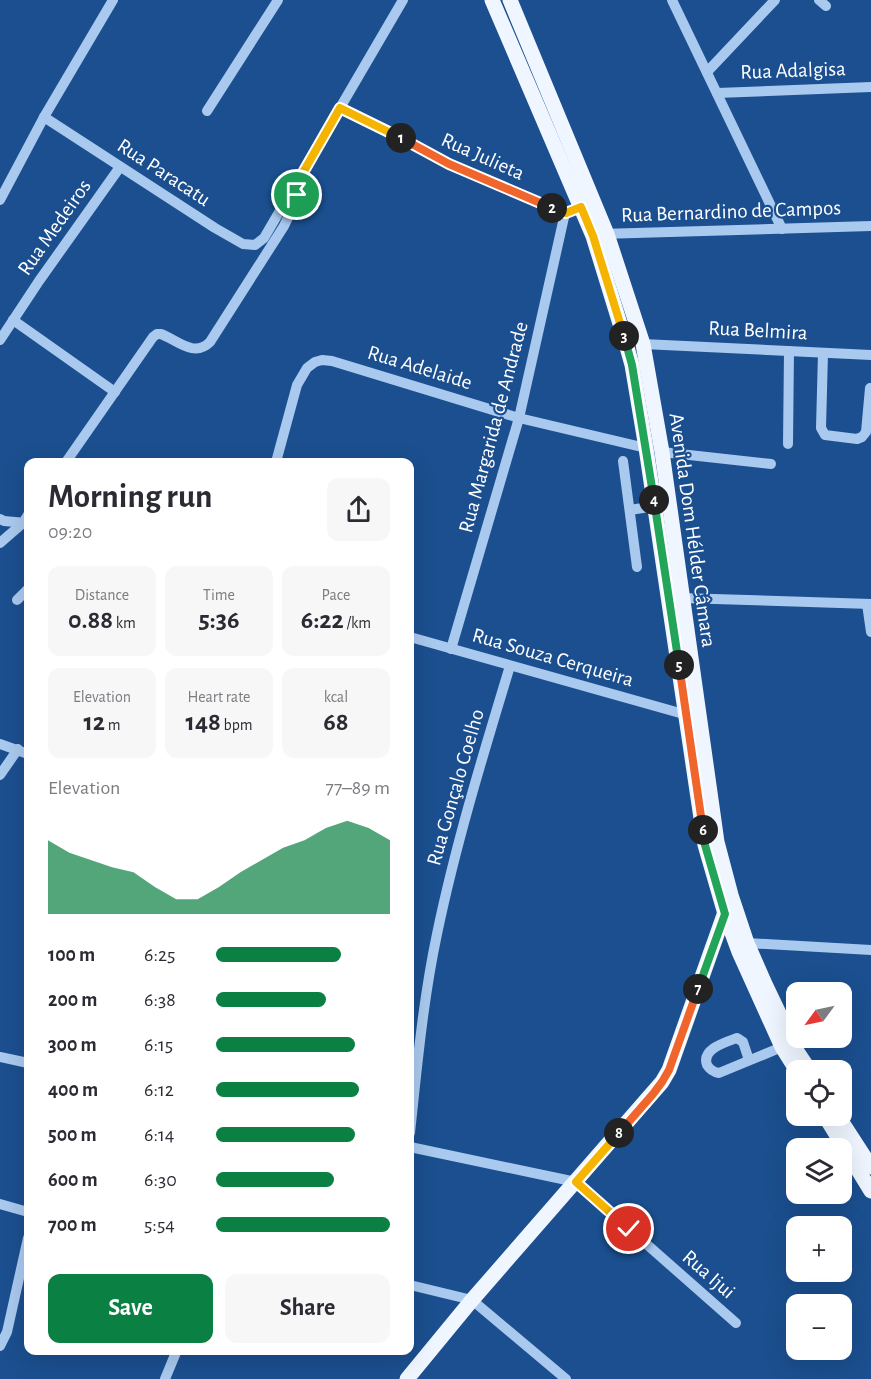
<!DOCTYPE html>
<html lang="en">
<head>
<meta charset="utf-8">
<style>
	body { margin:0; font-family:"Alegreya Sans",sans-serif; background:#f7f7f7; color:#2b2b33; height:100vh; display:flex; flex-direction:column; font-size:22px; white-space:nowrap }
	* { box-sizing:border-box; margin:0 }
	p { font-size:20px; color:#7c7c81 }
	.icon { flex:none; width:33px; height:33px; fill:none; stroke:currentColor; stroke-width:2; stroke-linecap:round; stroke-linejoin:round }
	.map { position:relative; flex:1; overflow:hidden }
	.side { position:absolute; left:24px; top:458px; width:390px; height:897px; display:flex; flex-direction:column; background:#fff; border-radius:12px; box-shadow:0 6px 24px #0002 }
	.side>* { flex:none }
	.needle { width:39px; rotate:237deg }
	.controls { position:absolute; left:786px; top:982px; display:grid; gap:12px }
	.controls a { display:grid; place-items:center; width:66px; height:66px; border-radius:12px; background:#fff; box-shadow:0 6px 24px #0002; font-size:30px }
	.pin { position:absolute; display:grid; place-items:center; width:51px; height:51px; color:#fff; margin:-26px; border:3px solid #fff; border-radius:50%; box-shadow:0 2px 6px #0007 }
	.km { position:absolute; width:30px; height:30px; margin:-15px; border-radius:50%; background:#222; color:#fff; font-size:16px; line-height:30px; text-align:center }
	.round { display:grid; place-items:center; flex:none; width:63px; height:63px; border-radius:12px; background:#f7f7f7 }
	.summary { display:flex; align-items:center; justify-content:space-between; height:102px; padding:0 24px }
	h1 { font-size:33px; font-weight:700; line-height:45px }
	.figures { display:grid; grid-template-columns:repeat(3,1fr); gap:9px; height:102px; padding:6px 24px }
	.figures div { display:grid; align-content:center; border-radius:12px; background:#f7f7f7; text-align:center }
	.figures b { font-size:26px; font-weight:700 }
	.figures small { font-size:16px; font-weight:400 }
	.figures p { font-size:16px }
	.chart { height:168px; padding:12px 24px }
	.chart p { display:flex; justify-content:space-between }
	.chart svg { width:100%; height:108px; margin-top:6px; fill:#0b8043; opacity:.7 }
	.action { display:flex; gap:12px; margin-top:auto; padding:12px 24px }
	.action a { flex:1; height:69px; border-radius:12px; background:#0b8043; color:#fff; font-size:24px; font-weight:700; line-height:69px; text-align:center }
	.action a+a { background:#f7f7f7; color:#2b2b33 }
	ul { padding:0 24px; list-style:none; font-size:20px }
	li { display:grid; grid-template-columns:96px 72px 1fr; align-items:center; height:45px }
	li i { height:15px; border-radius:8px; background:#0b8043 }
	.map>svg:first-child { display:block }
</style>
</head>
<body>
<div class="map">
<svg width="871" height="1379" viewBox="0 0 871 1379">
	<rect width="100%" height="100%" fill="#1b4f8f"/>
	<g fill="none" stroke-linecap="round" stroke-linejoin="round">
		<g stroke="#a9c9ee" stroke-width="10">
			<polyline points="672,0 782,229"/>
			<polyline points="819,0 826,6"/>
			<polyline points="707,72 775,0"/>
			<polyline points="717,93 871,87"/>
			<polyline points="340,108 397,136 449,164 565,213 581,207"/>
			<polyline points="207,111 278,0"/>
			<polyline points="44,117 215,228 243,244 255,245 264,238 403,0"/>
			<polyline points="0,200 44,117 113,0"/>
			<polyline points="601,234 871,226"/>
			<polyline points="13,320 115,392"/>
			<polyline points="0,340 39,281 120,167"/>
			<polyline points="643,344 871,355"/>
			<polyline points="823,353 821,428 825,435 857,439 862,437 866,432 870,388"/>
			<polyline points="788,444 789,351"/>
			<polyline points="662,452 771,464"/>
			<polyline points="623,461 637,567"/>
			<path d="M 66,462 L 153,337 L 157,334 L 161,334 C 177,340 194,358 210,342 L 284,226 C 290,213 297,201 297,186"/>
			<polyline points="276,462 297,385 307,368 315,362 322,360 332,361 519,418 646,448"/>
			<polyline points="630,510 655,506"/>
			<polyline points="0,519 4,521 26,523"/>
			<polyline points="0,543 23,523 28,515"/>
			<polyline points="681,598 871,604"/>
			<polyline points="17,600 28,589"/>
			<polyline points="867,604 871,632"/>
			<polyline points="410,637 687,715"/>
			<polyline points="451,649 519,418 565,213"/>
			<polyline points="0,744 28,754"/>
			<polyline points="0,775 18,749"/>
			<polyline points="747,943 871,950"/>
			<polyline points="0,1057 28,1063"/>
			<path d="M 749,1060 L 743,1042 L 737,1038 C 726,1042 701,1049 707,1065 C 710,1070 713,1072 719,1073 L 782,1047"/>
			<path d="M 410,1133 C 417,1067 423,1000 437,934 C 456,843 483,755 510,666"/>
			<polyline points="410,1147 576,1182 736,1323"/>
			<polyline points="0,1204 28,1212"/>
			<polyline points="410,1285 472,1300 566,1379"/>
			<polyline points="0,1346 7,1332 28,1238"/>
			<polyline points="165,1379 177,1350"/>
		</g>
		<g stroke="#f0f6ff" stroke-width="15">
			<polyline points="492,0 593,236 625,340 632,365 646,448 705,845 725,914 739,952 782,1047 797,1071"/>
			<polyline points="510,0 607,234 643,344 662,452 717,842 731,895 747,943 765,984 798,1053 810,1071"/>
			<polyline points="825,1116 871,1191"/>
			<polyline points="838,1116 871,1167"/>
			<polyline points="407,1379 472,1300 662,1082 669,1070 725,912"/>
		</g>
	</g>
	<g fill="none" stroke-linecap="round" stroke-linejoin="round">
		<defs>
			<polyline id="split-1" points="297,195 297,183 340,108 401,138"/>
			<polyline id="split-2" points="401,138 449,164 552,208"/>
			<polyline id="split-3" points="552,208 566,213 581,207 593,236 624,336"/>
			<polyline id="split-4" points="624,336 632,365 654,500"/>
			<polyline id="split-5" points="654,500 679,665"/>
			<polyline id="split-6" points="679,665 703,830"/>
			<polyline id="split-7" points="698,989 725,914 705,845 703,830"/>
			<polyline id="split-8" points="619,1133 653,1094 662,1082 669,1070 698,989"/>
			<polyline id="split-9" points="619,1133 576,1182 629,1229"/>
		</defs>
		<use href="#split-1" stroke="#fff" stroke-width="12"/>
		<use href="#split-2" stroke="#fff" stroke-width="12"/>
		<use href="#split-3" stroke="#fff" stroke-width="12"/>
		<use href="#split-4" stroke="#fff" stroke-width="12"/>
		<use href="#split-5" stroke="#fff" stroke-width="12"/>
		<use href="#split-6" stroke="#fff" stroke-width="12"/>
		<use href="#split-7" stroke="#fff" stroke-width="12"/>
		<use href="#split-8" stroke="#fff" stroke-width="12"/>
		<use href="#split-9" stroke="#fff" stroke-width="12"/>
		<use href="#split-1" stroke="#f5b400" stroke-width="8"/>
		<use href="#split-2" stroke="#f0652b" stroke-width="8"/>
		<use href="#split-3" stroke="#f5b400" stroke-width="8"/>
		<use href="#split-4" stroke="#22a559" stroke-width="8"/>
		<use href="#split-5" stroke="#22a559" stroke-width="8"/>
		<use href="#split-6" stroke="#f0652b" stroke-width="8"/>
		<use href="#split-7" stroke="#22a559" stroke-width="8"/>
		<use href="#split-8" stroke="#f0652b" stroke-width="8"/>
		<use href="#split-9" stroke="#f5b400" stroke-width="8"/>
	</g>
	<g text-anchor="middle" stroke-width="4.5" stroke-linejoin="round" paint-order="stroke">
		<g font-size="21" fill="#fff" stroke="#1b4f8f">
			<text transform="translate(793 70) rotate(-2)" y="7">Rua Adalgisa</text>
			<text transform="translate(483 156) rotate(24)" y="7">Rua Julieta</text>
			<text transform="translate(164 172) rotate(33)" y="7">Rua Paracatu</text>
			<text transform="translate(731 211) rotate(-2)" y="7">Rua Bernardino de Campos</text>
			<text transform="translate(54 227) rotate(-55)" y="7">Rua Medeiros</text>
			<text transform="translate(758 330) rotate(3)" y="7">Rua Belmira</text>
			<text transform="translate(420 367) rotate(17)" y="7">Rua Adelaide</text>
			<text transform="translate(493 427) rotate(-75)" y="7">Rua Margarida de Andrade</text>
			<text transform="translate(693 530) rotate(82)" y="7">Avenida Dom Hélder Câmara</text>
			<text transform="translate(553 657) rotate(16)" y="7">Rua Souza Cerqueira</text>
			<text transform="translate(455 787) rotate(-74)" y="7">Rua Gonçalo Coelho</text>
			<text transform="translate(709 1274) rotate(41)" y="7">Rua Ijui</text>
		</g>
	</g>
</svg>
<div class="controls">
<a><svg class="needle" viewBox="-14 -14 28 28"><path d="M0-13l5 13h-10z" fill="#e53935"/><path d="M0 13l5-13h-10z" fill="#7c7c81"/></svg></a>
<a><svg class="icon" aria-label="locate" viewBox="0 0 24 24"><circle cx="12" cy="12" r="6"/><path d="M12 2v4M12 18v4M2 12h4M18 12h4"/></svg></a>
<a><svg class="icon" aria-label="layers" viewBox="0 0 24 24"><path d="M12 4l9 5-9 5-9-5zM3 14l9 5 9-5"/></svg></a>
<a>+</a>
<a>−</a>
</div>
<div class="pin" style="left:297px;top:195px;background:#1e9e55"><svg class="icon" aria-label="arrive" viewBox="0 0 24 24"><path d="M6 21V4h12l-3 4 3 4H6"/></svg></div>
<div class="pin" style="left:629px;top:1229px;background:#d93025"><svg class="icon" aria-label="check" viewBox="0 0 24 24"><path d="M5 12l5 5 9-10"/></svg></div>
<b class="km" style="left:401px;top:138px">1</b>
<b class="km" style="left:552px;top:208px">2</b>
<b class="km" style="left:624px;top:336px">3</b>
<b class="km" style="left:654px;top:500px">4</b>
<b class="km" style="left:679px;top:665px">5</b>
<b class="km" style="left:703px;top:830px">6</b>
<b class="km" style="left:698px;top:989px">7</b>
<b class="km" style="left:619px;top:1133px">8</b>
<section class="side">
<div class="summary"><div><h1>Morning run</h1><p>09:20</p></div><a class="round"><svg class="icon" aria-label="share" viewBox="0 0 24 24"><path d="M12 15V3M7 8l5-5 5 5M5 13v7h14v-7"/></svg></a></div>
<div class="figures">
<div><p>Distance</p><b>0.88<small> km</small></b></div>
<div><p>Time</p><b>5:36</b></div>
<div><p>Pace</p><b>6:22<small> /km</small></b></div>
</div>
<div class="figures">
<div><p>Elevation</p><b>12<small> m</small></b></div>
<div><p>Heart rate</p><b>148<small> bpm</small></b></div>
<div><p>kcal</p><b>68</b></div>
</div>
<div class="chart"><p><span>Elevation</span>77–89 m</p>
<svg viewBox="0 0 160 44" preserveAspectRatio="none"><path d="M0 44V14L10 19L20 22L30 25L40 27L50 33L60 38L70 38L80 33L90 27L100 22L110 17L120 14L130 9L140 6L150 9L160 14V44z"/></svg>
</div>
<ul>
<li><b>100 m</b>6:25<i style="width:72%"></i></li>
<li><b>200 m</b>6:38<i style="width:63%"></i></li>
<li><b>300 m</b>6:15<i style="width:80%"></i></li>
<li><b>400 m</b>6:12<i style="width:82%"></i></li>
<li><b>500 m</b>6:14<i style="width:80%"></i></li>
<li><b>600 m</b>6:30<i style="width:68%"></i></li>
<li><b>700 m</b>5:54<i style="width:100%"></i></li>
</ul>
<div class="action"><a>Save</a><a>Share</a></div>
</section>
</div>
</body>
</html>
